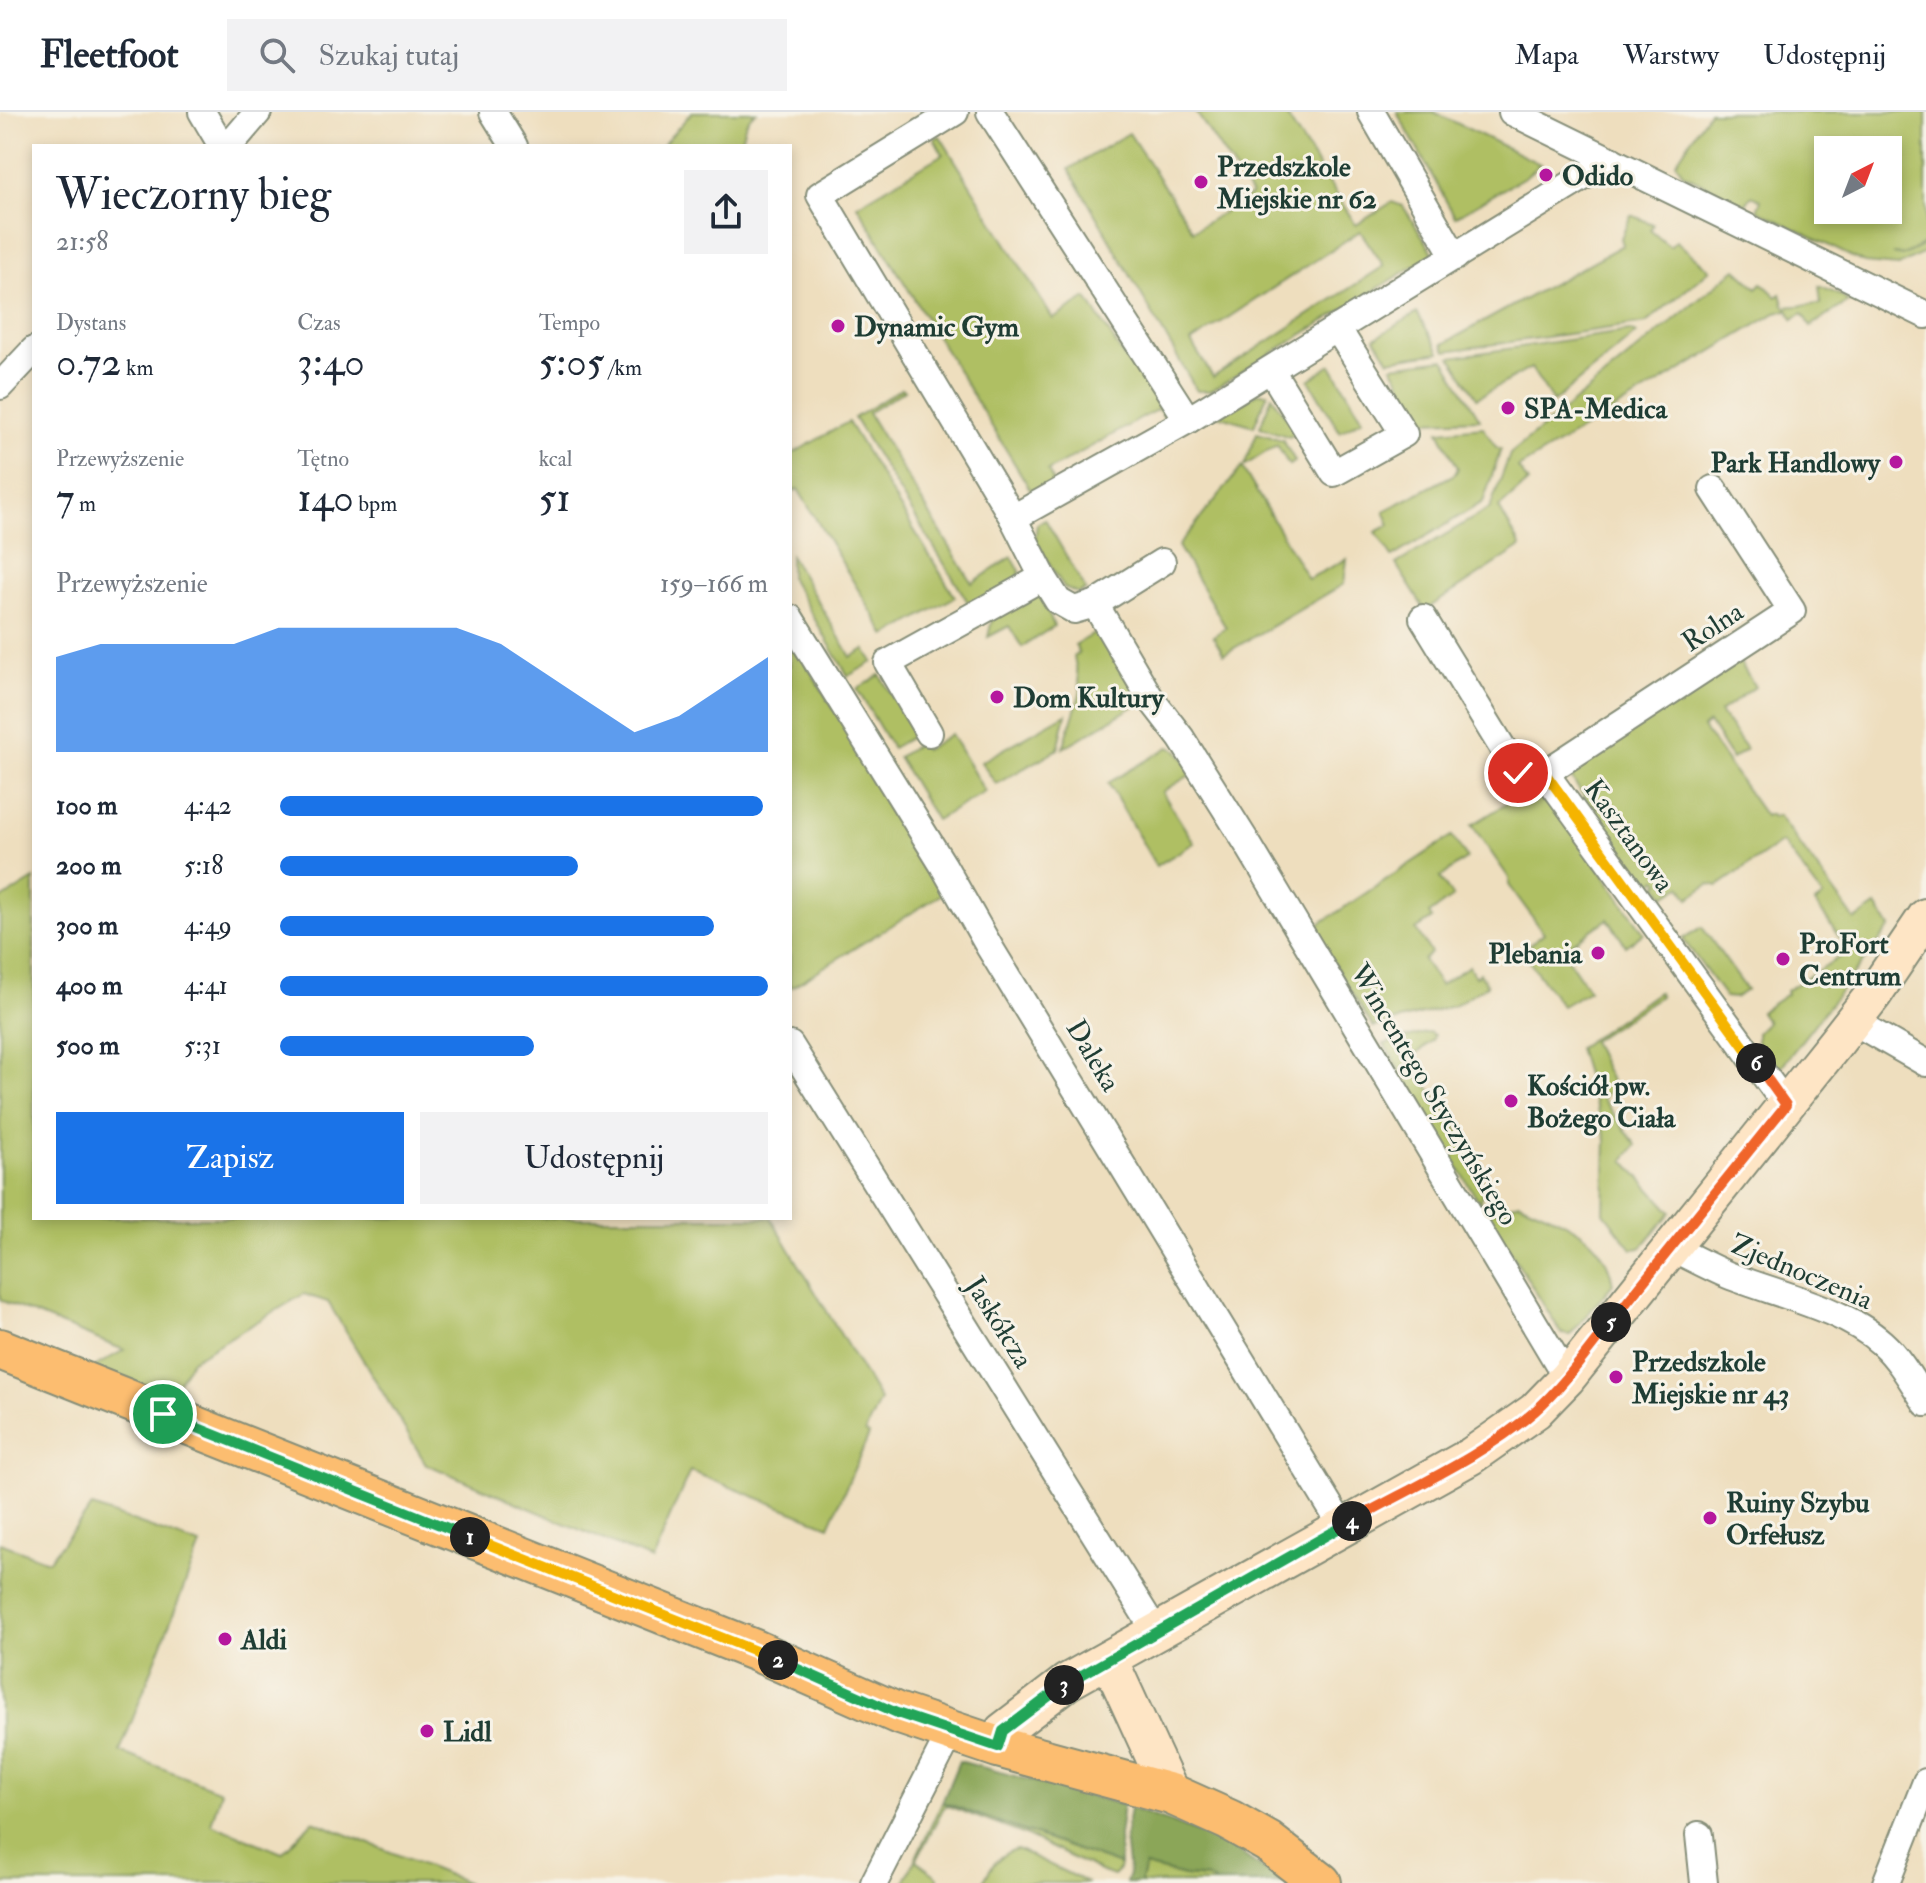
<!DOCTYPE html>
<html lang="pl">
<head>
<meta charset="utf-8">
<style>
	body { margin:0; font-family:"IM FELL Double Pica",serif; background:#f2f2f3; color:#1f2937; height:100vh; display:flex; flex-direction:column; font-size:30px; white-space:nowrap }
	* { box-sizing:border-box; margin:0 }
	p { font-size:26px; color:#747a83 }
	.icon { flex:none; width:44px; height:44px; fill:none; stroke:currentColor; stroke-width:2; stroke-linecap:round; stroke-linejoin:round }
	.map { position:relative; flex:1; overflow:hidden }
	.side { position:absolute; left:32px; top:32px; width:760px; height:1076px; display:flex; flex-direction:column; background:#fff; border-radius:0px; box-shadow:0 4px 12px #0003 }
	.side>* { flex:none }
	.needle { width:52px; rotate:42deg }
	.controls { position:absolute; left:1814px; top:24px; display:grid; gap:16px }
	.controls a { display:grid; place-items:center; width:88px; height:88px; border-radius:0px; background:#fff; box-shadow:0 4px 12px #0003; font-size:40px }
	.pin { position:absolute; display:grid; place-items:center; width:68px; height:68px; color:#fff; margin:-34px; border:4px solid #fff; border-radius:50%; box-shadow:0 2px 8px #0007 }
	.km { position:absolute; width:40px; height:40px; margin:-20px; border-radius:50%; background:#222; color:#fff; font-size:22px; line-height:40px; text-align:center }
	.round { display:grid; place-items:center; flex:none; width:84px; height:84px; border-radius:0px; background:#f2f2f3 }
	.summary { display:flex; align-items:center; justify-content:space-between; height:136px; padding:0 24px }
	h1 { font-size:44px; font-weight:600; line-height:60px }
	.figures { display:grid; grid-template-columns:repeat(3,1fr); gap:12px; height:136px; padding:8px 24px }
	.figures div { display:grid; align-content:center }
	.figures b { font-size:40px; font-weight:600 }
	.figures small { font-size:22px; font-weight:400 }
	.figures p { font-size:22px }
	.chart { height:224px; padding:16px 24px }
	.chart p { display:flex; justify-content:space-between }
	.chart svg { width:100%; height:144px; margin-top:8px; fill:#1a73e8; opacity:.7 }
	.button { display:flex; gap:16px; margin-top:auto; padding:16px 24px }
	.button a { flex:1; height:92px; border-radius:0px; background:#1a73e8; color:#fff; font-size:32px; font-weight:600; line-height:92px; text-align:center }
	.button a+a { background:#f2f2f3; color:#1f2937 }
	ul { padding:0 24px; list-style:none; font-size:26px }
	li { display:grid; grid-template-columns:128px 96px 1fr; align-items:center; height:60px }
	li i { height:20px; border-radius:10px; background:#1a73e8 }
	header { display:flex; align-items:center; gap:48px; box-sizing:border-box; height:112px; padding:0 40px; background:#fff; border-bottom:2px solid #e0e1e3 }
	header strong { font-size:38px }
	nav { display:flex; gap:44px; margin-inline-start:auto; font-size:28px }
	.search { width:560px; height:72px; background:#f2f2f3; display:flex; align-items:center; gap:20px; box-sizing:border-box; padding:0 28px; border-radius:0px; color:#747a83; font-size:30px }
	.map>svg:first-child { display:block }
</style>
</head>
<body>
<header>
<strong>Fleetfoot</strong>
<div class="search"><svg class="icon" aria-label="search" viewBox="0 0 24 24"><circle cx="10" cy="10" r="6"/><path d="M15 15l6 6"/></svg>Szukaj tutaj</div>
<nav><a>Mapa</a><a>Warstwy</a><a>Udostępnij</a></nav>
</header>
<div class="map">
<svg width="1926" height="1771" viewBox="0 0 1926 1771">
	<rect width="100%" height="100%" fill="#f7f3e8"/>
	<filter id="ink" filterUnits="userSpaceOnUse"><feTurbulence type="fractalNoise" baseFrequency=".0125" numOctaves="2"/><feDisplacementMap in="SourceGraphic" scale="16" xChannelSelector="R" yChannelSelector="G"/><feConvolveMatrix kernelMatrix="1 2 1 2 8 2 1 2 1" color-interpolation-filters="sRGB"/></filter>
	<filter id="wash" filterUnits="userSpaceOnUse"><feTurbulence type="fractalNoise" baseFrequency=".006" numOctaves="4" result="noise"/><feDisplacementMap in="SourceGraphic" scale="32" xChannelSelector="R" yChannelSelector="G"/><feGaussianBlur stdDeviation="1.8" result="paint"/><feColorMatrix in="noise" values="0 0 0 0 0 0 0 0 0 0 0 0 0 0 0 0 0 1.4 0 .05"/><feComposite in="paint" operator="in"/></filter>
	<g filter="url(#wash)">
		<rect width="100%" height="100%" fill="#eedebe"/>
		<g fill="#afbf63" stroke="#677e4c" stroke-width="2" fill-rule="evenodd">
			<path d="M 692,0 L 756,0 C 744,8 743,21 740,34 L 662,34 Z"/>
			<path d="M 1196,0 L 1284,0 L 1356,113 L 1392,90 L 1403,94 L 1434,142 L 1210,279 L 1197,279 L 1069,57 L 1129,21 L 1193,119 L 1251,83 ZM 1360,119 L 1384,154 L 1213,265 L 1191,230 Z"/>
			<polygon points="1397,0 1434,0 1540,52 1526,64 1455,105"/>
			<path d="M 1709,0 L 1926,0 L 1926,131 L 1903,143 L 1893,142 L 1902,144 L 1926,132 L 1926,140 L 1898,154 L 1864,151 L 1757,98 L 1761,88 L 1752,84 L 1745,93 L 1683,62 L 1676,50 ZM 1888,38 L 1888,98 L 1828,98 L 1828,38 Z"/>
			<polygon points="940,24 1053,207 1087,186 1128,251 1152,260 1170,295 1165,307 1158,297 1048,359 1054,371 1033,382 857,93 943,42 934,26"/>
			<polygon points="1631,103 1653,112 1650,118 1670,135 1676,129 1710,158 1646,211 1446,239 1443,232 1623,133 1621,126"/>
			<polygon points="1736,157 1757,176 1762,171 1777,185 1781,182 1785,195 1821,192 1819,174 1842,184 1848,190 1811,214 1803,201 1793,207 1788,198 1776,201 1518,356 1528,370 1499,396 1521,435 1425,498 1396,452 1490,396 1510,342"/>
			<polygon points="1417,201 1440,240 1389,248 1375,226"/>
			<polygon points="1630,219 1636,222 1553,290 1531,256 1477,286 1451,245"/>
			<polygon points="1444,247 1480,307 1423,309 1392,254"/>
			<polygon points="1331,253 1363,307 1340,320 1309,268"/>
			<polygon points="902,276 905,278 868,301 972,471 1012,445 1020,459 1018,467 971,495 854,306"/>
			<polygon points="1258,281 1268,281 1254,314 1218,303"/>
			<polygon points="1272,284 1297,321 1289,325 1260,315"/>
			<polygon points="848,310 955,485 886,524 798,377 790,381 790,343"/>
			<polygon points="1483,315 1496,335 1501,337 1483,390 1392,445 1376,420 1390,413 1384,399 1455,362 1458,356 1439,319"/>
			<polygon points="1257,321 1283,328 1295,349 1289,353 1277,333 1244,354"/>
			<polygon points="1242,355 1308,467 1347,447 1344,472 1224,542 1213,524 1226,516 1178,434"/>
			<polygon points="1045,407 1086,478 1078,482 1064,476 1035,427 1037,412"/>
			<polygon points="790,443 851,545 865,537 873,550 848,564 790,465"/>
			<polygon points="1029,480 1041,484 1054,514 1022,535 1009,514 988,525 994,499"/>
			<polygon points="1100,518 1143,589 1063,636 1081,579 1074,545 1079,541 1075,533"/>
			<polygon points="790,526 947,779 790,876"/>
			<polygon points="1739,549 1755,575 1720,600 1746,637 1732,647 1709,611 1703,616 1765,704 1770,702 1772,706 1778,703 1855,808 1876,794 1890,815 1781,955 1776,955 1757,930 1757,920 1767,910 1760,900 1787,882 1786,879 1849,839 1815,791 1823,785 1782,730 1718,774 1709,772 1689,786 1681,774 1665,784 1657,773 1660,771 1657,767 1652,772 1666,794 1662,797 1565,657"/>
			<polygon points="880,563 915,623 892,636 857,577"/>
			<polygon points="1066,602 1058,637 996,672 981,650"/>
			<polygon points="951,622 985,680 936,708 898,645 920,631 925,638"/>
			<polygon points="1169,635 1177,638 1195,660 1162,680 1194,731 1156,754 1108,671"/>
			<polygon points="1535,674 1545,678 1644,821 1626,834 1608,807 1562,838 1589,878 1562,894 1526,845 1529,833 1544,821 1509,773 1509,766 1472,713"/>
			<polygon points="1452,724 1467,746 1440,766 1453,785 1429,802 1432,807 1416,818 1431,841 1423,848 1440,873 1469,854 1475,865 1480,861 1487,873 1453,894 1373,915 1312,817"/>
			<polygon points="34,767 34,1106 771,1106 880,1288 865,1320 869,1323 829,1414 690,1359 651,1448 426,1352 328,1190 304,1182 192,1248 173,1279 163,1302 73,1267 124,1238 0,1188 0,788"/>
			<polygon points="1702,815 1747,878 1735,886 1725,885 1683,827"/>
			<polygon points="1658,880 1660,884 1592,929 1614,975 1602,986 1636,1033 1624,1048 1671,1100 1641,1136 1632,1137 1604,1101 1606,1027 1578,936"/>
			<polygon points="1429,920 1434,923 1433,928 1410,948 1459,1019 1484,1072 1480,1092 1384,932"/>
			<path d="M 1519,1090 C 1560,1109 1605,1120 1613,1172 L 1570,1223 L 1562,1222 L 1487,1102 Z"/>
			<polygon points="92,1395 200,1433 120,1640 221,1679 211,1712 282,1741 313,1709 468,1771 0,1771 0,1431 48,1449"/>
			<polygon points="942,1690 1120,1753 1119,1758 1113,1764 1100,1759 1023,1722 945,1693 916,1749 938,1765 938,1771 904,1771"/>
			<path d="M 1017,1737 L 1088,1771 L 983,1771 C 991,1754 998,1742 1017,1737 Z"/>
			<polygon points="1145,1754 1184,1764 1208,1766 1216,1771 1140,1771"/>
		</g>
		<g fill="#8ba659" stroke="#557246" stroke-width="2">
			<polygon points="959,1649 1123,1693 1119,1724 1120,1753 942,1690"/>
			<polygon points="1130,1696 1214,1726 1236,1738 1283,1771 1216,1771 1208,1766 1184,1764 1145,1754 1140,1771 1126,1771 1129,1762 1125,1726"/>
		</g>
	</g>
	<g filter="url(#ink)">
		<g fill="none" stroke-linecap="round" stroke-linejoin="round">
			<defs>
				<g id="street">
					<polyline points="202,0 222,34"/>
					<polyline points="493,0 514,34"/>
					<polyline points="955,0 820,83 1013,406 1188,308"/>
					<polyline points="990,0 1188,308 1611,48"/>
					<polyline points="1371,0 1455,145"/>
					<polyline points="1512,0 1926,203"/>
					<polyline points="229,34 258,0"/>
					<polyline points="1271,258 1334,361 1404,322 1337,216"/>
					<polyline points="0,274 34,238"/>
					<polyline points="1043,465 1058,489 1074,498 1095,492 1162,450"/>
					<polyline points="1095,492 1151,587 1181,626 1247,731 1567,1266"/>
					<polyline points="790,506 943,753 990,836 1342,1414"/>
					<polyline points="1423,506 1518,661 1534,657 1545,661 1786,993"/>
					<polyline points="929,621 888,551 1043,465 1013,406"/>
					<polyline points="1545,661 1792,499 1713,377"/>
					<polyline points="1853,909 1926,951"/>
					<polyline points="790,933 1156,1520"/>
					<path d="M 1672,1136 C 1691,1145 1709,1155 1728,1163 C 1776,1182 1843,1196 1882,1231 C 1900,1247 1913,1271 1926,1291"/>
					<polyline points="1699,1723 1704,1771"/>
					<polyline points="874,1771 951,1620"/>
					<polyline points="1886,1771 1926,1670"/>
				</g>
				<g id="secondary">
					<polyline points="1109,1547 1171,1682"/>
					<polyline points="998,1635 1003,1619 1067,1570 1471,1344 1535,1299 1567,1266 1837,929 1873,883 1926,805"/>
				</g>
				<polyline id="primary" points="0,1237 757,1539 897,1601 998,1635 1171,1682 1229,1708 1268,1730 1321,1771"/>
			</defs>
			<use href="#street" stroke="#868e79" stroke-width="30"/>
			<use href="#secondary" stroke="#868e79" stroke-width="40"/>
			<use href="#primary" stroke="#868e79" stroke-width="44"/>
			<use href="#street" stroke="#fff" stroke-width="26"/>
			<use href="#secondary" stroke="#fee5c5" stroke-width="36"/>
			<use href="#primary" stroke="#fcbd6f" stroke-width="40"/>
		</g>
	</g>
	<g fill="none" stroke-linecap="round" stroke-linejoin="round" filter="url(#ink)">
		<defs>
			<polyline id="split-1" points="163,1302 470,1425"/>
			<polyline id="split-2" points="470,1425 778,1548"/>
			<polyline id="split-3" points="778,1548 897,1601 998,1635 1003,1619 1064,1573"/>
			<polyline id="split-4" points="1064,1573 1352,1409"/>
			<path id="split-5" d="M 1352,1409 C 1411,1376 1485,1343 1535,1299 C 1564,1273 1587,1240 1611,1210"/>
			<polyline id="split-6" points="1611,1210 1786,993 1756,951"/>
			<polyline id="split-7" points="1518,661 1534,657 1545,661 1756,951"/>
		</defs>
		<use href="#split-1" stroke="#fff" stroke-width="16"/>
		<use href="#split-2" stroke="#fff" stroke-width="16"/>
		<use href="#split-3" stroke="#fff" stroke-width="16"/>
		<use href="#split-4" stroke="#fff" stroke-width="16"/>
		<use href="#split-5" stroke="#fff" stroke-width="16"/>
		<use href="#split-6" stroke="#fff" stroke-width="16"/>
		<use href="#split-7" stroke="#fff" stroke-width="16"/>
		<use href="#split-1" stroke="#22a559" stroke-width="10"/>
		<use href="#split-2" stroke="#f5b400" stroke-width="10"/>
		<use href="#split-3" stroke="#22a559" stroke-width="10"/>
		<use href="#split-4" stroke="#22a559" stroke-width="10"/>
		<use href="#split-5" stroke="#f0652b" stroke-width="10"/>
		<use href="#split-6" stroke="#f0652b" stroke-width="10"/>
		<use href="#split-7" stroke="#f5b400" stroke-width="10"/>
	</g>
	<g fill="#b5179e" stroke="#f7f3e8" stroke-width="3">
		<circle cx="1546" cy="63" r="8"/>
		<circle cx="1201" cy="70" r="8"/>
		<circle cx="838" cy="214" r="8"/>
		<circle cx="1508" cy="296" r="8"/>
		<circle cx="1896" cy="350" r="8"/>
		<circle cx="997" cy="585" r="8"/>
		<circle cx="1598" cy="841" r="8"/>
		<circle cx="1783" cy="847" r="8"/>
		<circle cx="1511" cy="989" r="8"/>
		<circle cx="1616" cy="1265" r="8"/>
		<circle cx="1710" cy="1406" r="8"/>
		<circle cx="225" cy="1527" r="8"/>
		<circle cx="427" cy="1619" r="8"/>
	</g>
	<g text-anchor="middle" stroke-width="6" stroke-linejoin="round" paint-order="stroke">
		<g font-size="28" font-weight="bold" fill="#1f3d34" stroke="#f7f3e8" text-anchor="start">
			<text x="1217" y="64">Przedszkole<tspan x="1217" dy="32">Miejskie nr 62</tspan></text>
			<text x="1562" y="73">Odido</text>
			<text x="854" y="224">Dynamic Gym</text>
			<text x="1524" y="306">SPA-Medica</text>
			<text x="1880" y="360" text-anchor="end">Park Handlowy</text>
			<text x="1013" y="595">Dom Kultury</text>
			<text x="1799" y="841">ProFort<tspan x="1799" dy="32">Centrum</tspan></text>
			<text x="1582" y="851" text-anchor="end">Plebania</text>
			<text x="1527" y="983">Kościół pw.<tspan x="1527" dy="32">Bożego Ciała</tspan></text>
			<text x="1632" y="1259">Przedszkole<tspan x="1632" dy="32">Miejskie nr 43</tspan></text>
			<text x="1726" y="1400">Ruiny Szybu<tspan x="1726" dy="32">Orfełusz</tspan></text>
			<text x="241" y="1537">Aldi</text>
			<text x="443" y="1629">Lidl</text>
		</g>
		<g font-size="28" fill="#1f3d34" stroke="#f7f3e8">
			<text transform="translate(1712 514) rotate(-33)" y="10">Rolna</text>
			<text transform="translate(1630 723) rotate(54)" y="10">Kasztanowa</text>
			<text transform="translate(1094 943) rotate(59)" y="10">Daleka</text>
			<text transform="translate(1435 982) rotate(59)" y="10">Wincentego Styczyńskiego</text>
			<text transform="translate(1802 1159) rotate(23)" y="10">Zjednoczenia</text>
			<text transform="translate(1000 1210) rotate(58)" y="10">Jaskółcza</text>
		</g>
	</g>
</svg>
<div class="controls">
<a><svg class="needle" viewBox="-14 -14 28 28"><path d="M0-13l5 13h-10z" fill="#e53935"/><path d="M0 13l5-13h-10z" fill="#747a83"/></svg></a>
</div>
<div class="pin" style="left:163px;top:1302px;background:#1e9e55"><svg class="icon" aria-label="arrive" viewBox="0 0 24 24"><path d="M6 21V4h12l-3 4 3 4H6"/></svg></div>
<div class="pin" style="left:1518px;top:661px;background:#d93025"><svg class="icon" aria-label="check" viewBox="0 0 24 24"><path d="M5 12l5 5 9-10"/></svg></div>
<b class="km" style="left:470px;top:1425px">1</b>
<b class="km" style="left:778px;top:1548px">2</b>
<b class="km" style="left:1064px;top:1573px">3</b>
<b class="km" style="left:1352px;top:1409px">4</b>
<b class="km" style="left:1611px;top:1210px">5</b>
<b class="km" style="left:1756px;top:951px">6</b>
<section class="side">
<div class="summary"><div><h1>Wieczorny bieg</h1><p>21:58</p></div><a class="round"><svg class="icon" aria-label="share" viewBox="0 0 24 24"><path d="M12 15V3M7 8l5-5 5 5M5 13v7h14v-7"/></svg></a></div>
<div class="figures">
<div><p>Dystans</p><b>0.72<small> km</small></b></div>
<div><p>Czas</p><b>3:40</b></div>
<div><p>Tempo</p><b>5:05<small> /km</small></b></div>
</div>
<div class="figures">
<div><p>Przewyższenie</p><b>7<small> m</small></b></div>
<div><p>Tętno</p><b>140<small> bpm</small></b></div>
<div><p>kcal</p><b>51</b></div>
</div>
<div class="chart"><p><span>Przewyższenie</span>159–166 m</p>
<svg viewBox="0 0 160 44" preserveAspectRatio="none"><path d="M0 44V15L10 11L20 11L30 11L40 11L50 6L60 6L70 6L80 6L90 6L100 11L110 20L120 29L130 38L140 33L150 24L160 15V44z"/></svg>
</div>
<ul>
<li><b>100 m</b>4:42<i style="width:99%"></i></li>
<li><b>200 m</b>5:18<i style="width:61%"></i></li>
<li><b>300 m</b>4:49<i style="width:89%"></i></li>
<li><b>400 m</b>4:41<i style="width:100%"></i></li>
<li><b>500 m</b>5:31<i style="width:52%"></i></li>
</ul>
<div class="button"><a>Zapisz</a><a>Udostępnij</a></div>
</section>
</div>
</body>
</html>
